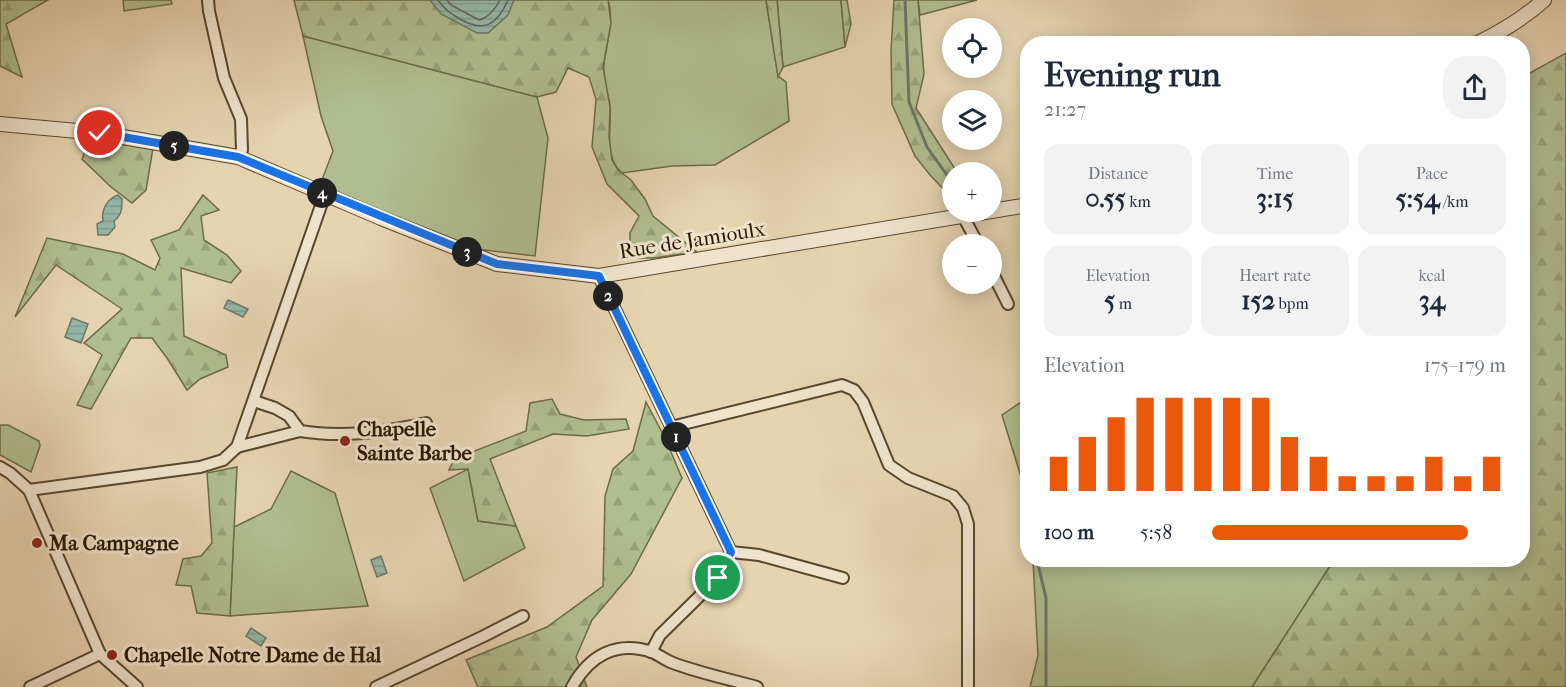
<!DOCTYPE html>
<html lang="en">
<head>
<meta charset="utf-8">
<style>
	body { margin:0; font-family:"IM FELL French Canon",serif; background:#f2f2f3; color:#1f2937; height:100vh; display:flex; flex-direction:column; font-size:22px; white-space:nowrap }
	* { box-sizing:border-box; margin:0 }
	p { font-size:20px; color:#747a83 }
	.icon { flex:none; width:33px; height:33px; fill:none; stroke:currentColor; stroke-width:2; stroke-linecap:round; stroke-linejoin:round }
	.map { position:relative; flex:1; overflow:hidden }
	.panel { position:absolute; left:1020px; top:36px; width:510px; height:531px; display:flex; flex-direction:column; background:#fff; border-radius:24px; box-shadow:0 3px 15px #0003 }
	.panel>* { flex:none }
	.controls { position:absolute; left:942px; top:18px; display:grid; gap:12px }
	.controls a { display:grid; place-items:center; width:60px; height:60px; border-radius:50%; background:#fff; box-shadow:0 3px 15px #0003; font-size:30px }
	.pin { position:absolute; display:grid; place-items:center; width:51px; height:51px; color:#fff; margin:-26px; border:3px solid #fff; border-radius:50%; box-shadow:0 2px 6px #0007 }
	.km { position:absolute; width:30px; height:30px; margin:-15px; border-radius:50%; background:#222; color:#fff; font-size:16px; line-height:30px; text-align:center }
	.round { display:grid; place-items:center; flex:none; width:63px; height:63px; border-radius:24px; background:#f2f2f3 }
	.summary { display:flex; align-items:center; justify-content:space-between; height:102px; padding:0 24px }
	h1 { font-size:33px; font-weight:700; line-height:45px }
	.stats { display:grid; grid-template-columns:repeat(3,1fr); gap:9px; height:102px; padding:6px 24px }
	.stats div { display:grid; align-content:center; border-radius:15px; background:#f2f2f3; text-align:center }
	.stats b { font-size:26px; font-weight:700 }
	.stats small { font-size:16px; font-weight:400 }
	.stats p { font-size:16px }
	.chart { height:168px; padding:12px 24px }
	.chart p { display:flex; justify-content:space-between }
	.chart svg { width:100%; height:108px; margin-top:6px; stroke:#ea580c; stroke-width:6 }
	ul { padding:0 24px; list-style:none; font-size:20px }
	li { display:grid; grid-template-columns:96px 72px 1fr; align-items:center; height:45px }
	li i { height:15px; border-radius:8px; background:#ea580c }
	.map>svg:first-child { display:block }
</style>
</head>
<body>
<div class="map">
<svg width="1566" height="687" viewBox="0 0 1566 687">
	<defs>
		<pattern id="forest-firs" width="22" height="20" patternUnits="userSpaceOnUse" patternTransform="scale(1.5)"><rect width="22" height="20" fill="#b0be8f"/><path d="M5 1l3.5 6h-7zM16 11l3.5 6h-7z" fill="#97a37a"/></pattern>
		<pattern id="water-rules" width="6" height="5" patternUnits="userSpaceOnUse" patternTransform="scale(1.5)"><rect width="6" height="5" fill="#96b8aa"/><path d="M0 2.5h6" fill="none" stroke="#819d91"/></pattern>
	</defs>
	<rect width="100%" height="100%" fill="#e6d4b1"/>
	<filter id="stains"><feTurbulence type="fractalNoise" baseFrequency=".00333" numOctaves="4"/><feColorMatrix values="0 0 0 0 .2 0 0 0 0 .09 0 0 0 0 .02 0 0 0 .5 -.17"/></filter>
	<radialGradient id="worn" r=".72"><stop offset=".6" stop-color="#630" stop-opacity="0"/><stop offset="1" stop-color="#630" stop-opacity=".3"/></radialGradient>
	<g fill="#b0be8f" stroke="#6c6b48" stroke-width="1.5">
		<polygon points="123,0 171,0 172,4 124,11"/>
		<path d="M 608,0 L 766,0 L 778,76 L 786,82 L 789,121 L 715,165 L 672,166 L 622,173 C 603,157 612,127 610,106 C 608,92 602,78 604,65 C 606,42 615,22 608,0 Z"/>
		<polygon points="777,0 841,0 845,47 783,67"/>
		<polygon points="918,0 977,0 920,15"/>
		<polygon points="303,36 537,97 548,138 535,256 475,249 320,185 333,151 321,116"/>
		<polygon points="1027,398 1027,496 1002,415"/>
		<polygon points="0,425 8,425 39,441 40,446 31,472 0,455"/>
		<polygon points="468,469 478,521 516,526 525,548 464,581 430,488"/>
		<polygon points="291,471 335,493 368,606 230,616 234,527 271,509"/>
		<polygon points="1033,560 1334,560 1252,687 1030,687 1038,656"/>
	</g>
	<g fill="url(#forest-firs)" stroke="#6c6b48" stroke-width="1.5">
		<polygon points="0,0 48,0 6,24 22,77 0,66"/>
		<polygon points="294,0 608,0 611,23 603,67 610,107 609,137 612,160 618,170 631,180 645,199 653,216 697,252 654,258 630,258 630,233 639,216 607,184 592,147 596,99 589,77 568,68 556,92 537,97 303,36"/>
		<polygon points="766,0 777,0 783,67 778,77"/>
		<polygon points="841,0 847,0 851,24 845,47"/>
		<polygon points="894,0 918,0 924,74 916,108 957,172 952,172 952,198 930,175 915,156 892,104 891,51"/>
		<polygon points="1566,53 1566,687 1252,687 1334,560 1522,560 1523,77"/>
		<polygon points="90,140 153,148 146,190 132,203 111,187 82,159"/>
		<polygon points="203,195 219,210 201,216 204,240 227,255 241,271 231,283 181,268 184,336 226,355 228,367 200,379 187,390 167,358 152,338 131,338 91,409 77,405 102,355 84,343 122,309 56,265 15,317 47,238 123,254 155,270 160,258 151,240 179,230"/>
		<polygon points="552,399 560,414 584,420 626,419 629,429 587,436 553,434 490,459 516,526 478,521 468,469 449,470 454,459 526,431 530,403"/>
		<polygon points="646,402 665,438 682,478 631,574 592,620 576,657 587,687 478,687 466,660 547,627 603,586 605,496 613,469 633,451"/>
		<polygon points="237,467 230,616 197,613 191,586 176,585 183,559 201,556 212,543 207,473"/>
	</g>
	<g fill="url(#water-rules)" stroke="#6a7867" stroke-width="1.5">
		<polygon points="430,0 514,0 508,15 488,33 477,33 441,14"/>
		<path d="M 118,195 L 122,199 C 122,208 122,215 114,221 L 115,227 L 108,235 L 98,235 L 97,224 L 103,221 C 101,210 107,199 118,195 Z"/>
		<polygon points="228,300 248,309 243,317 224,308"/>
		<polygon points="72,318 88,324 81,343 65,337"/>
		<polygon points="381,556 387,573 377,577 371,560"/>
		<polygon points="251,628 266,638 261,646 246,636"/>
	</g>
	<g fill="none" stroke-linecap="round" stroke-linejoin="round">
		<g stroke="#606856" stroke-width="1.5">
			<path d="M 438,0 C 444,9 450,13 460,19 C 484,33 497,25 508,0"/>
			<path d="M 447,0 L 451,5 L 479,20 C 488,18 496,8 500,0"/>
		</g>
		<g stroke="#6a7867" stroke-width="3">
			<polyline points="905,0 909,102 927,147 952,182"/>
			<polyline points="1028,486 1024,528 1028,537"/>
			<polyline points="1037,560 1046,598 1046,687"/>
		</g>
		<defs>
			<g id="minor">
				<polyline points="208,0 209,11 224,78 241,119 242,150 238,157"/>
				<polyline points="963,216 978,244"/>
				<polyline points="992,272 1008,304"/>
				<polyline points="599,276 731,552 718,578 660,635 651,652"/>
				<path d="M 254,401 L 275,408 L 289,416 L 300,431 C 343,438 384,432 426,423"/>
				<polyline points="671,427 842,385 854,390 863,402 889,465 908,478 953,496 963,508 968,524 968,687"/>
				<polyline points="237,447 300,431"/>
				<polyline points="0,467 10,473 29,490 100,654 137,687"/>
				<polyline points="29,490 200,467 223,460 237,447 325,194"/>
				<polyline points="731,552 759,555 843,578"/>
				<polyline points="30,687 100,654"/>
				<polyline points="376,687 484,636 523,616"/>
				<path d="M 572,687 C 589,656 616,640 652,652 C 659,655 665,660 673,663 C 699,673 729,679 757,687"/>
			</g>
			<g id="tertiary">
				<path d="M 1476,44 C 1501,32 1524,18 1544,0"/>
				<polyline points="0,124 100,133 238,157 381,218 497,264 599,276 1028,205"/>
			</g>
		</defs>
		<use href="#minor" stroke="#58472e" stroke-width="14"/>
		<use href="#tertiary" stroke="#58472e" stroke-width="16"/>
		<use href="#minor" stroke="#efe3cc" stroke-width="10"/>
		<use href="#tertiary" stroke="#efe3cc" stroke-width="14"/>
	</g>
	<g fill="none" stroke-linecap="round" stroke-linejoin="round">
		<defs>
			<polyline id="route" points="100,133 238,157 497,264 599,276 731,552 718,578"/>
		</defs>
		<use href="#route" stroke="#fff" stroke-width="12"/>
		<use href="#route" stroke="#1a73e8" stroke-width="8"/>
	</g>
	<g fill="#8f2418" stroke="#efe3cc" stroke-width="2">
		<circle cx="345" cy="441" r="6"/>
		<circle cx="37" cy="543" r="6"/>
		<circle cx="112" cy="655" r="6"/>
	</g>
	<g text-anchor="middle" stroke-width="6" stroke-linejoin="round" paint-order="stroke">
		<g font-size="21" fill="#291802" stroke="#efe3cc">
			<text transform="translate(692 240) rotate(-9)" y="7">Rue de Jamioulx</text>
		</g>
		<g font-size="21" font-weight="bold" fill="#291802" stroke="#efe3cc" text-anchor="start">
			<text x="357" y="436">Chapelle<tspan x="357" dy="24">Sainte Barbe</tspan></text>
			<text x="49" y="550">Ma Campagne</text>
			<text x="124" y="662">Chapelle Notre Dame de Hal</text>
		</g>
	</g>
	<rect width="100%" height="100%" filter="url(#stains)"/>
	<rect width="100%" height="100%" fill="url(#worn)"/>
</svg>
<div class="controls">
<a><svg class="icon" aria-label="locate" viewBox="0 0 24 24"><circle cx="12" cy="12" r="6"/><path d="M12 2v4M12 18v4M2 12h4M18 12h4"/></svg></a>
<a><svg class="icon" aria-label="layers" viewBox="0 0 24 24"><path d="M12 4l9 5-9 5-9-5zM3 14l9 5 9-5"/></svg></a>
<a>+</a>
<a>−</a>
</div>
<div class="pin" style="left:718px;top:578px;background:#1e9e55"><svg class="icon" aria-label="arrive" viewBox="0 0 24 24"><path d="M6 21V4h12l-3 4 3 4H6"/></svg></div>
<div class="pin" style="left:100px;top:133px;background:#d93025"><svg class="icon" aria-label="check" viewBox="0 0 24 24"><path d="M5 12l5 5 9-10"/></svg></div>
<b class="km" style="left:676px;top:437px">1</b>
<b class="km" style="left:608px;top:296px">2</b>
<b class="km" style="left:467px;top:252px">3</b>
<b class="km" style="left:322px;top:193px">4</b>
<b class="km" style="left:174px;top:146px">5</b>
<section class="panel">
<div class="summary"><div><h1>Evening run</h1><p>21:27</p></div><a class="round"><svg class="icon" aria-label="share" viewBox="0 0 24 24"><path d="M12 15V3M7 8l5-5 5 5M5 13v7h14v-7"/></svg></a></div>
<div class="stats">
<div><p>Distance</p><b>0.55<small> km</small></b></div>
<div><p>Time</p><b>3:15</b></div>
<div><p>Pace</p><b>5:54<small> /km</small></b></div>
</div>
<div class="stats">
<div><p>Elevation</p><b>5<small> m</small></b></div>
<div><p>Heart rate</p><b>152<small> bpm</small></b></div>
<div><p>kcal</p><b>34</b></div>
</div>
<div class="chart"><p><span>Elevation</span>175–179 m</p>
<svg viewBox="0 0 160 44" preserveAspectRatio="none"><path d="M5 44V30M15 44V22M25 44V14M35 44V6M45 44V6M55 44V6M65 44V6M75 44V6M85 44V22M95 44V30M105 44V38M115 44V38M125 44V38M135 44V30M145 44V38M155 44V30"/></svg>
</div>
<ul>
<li><b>100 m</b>5:58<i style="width:87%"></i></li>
</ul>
</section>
</div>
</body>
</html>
